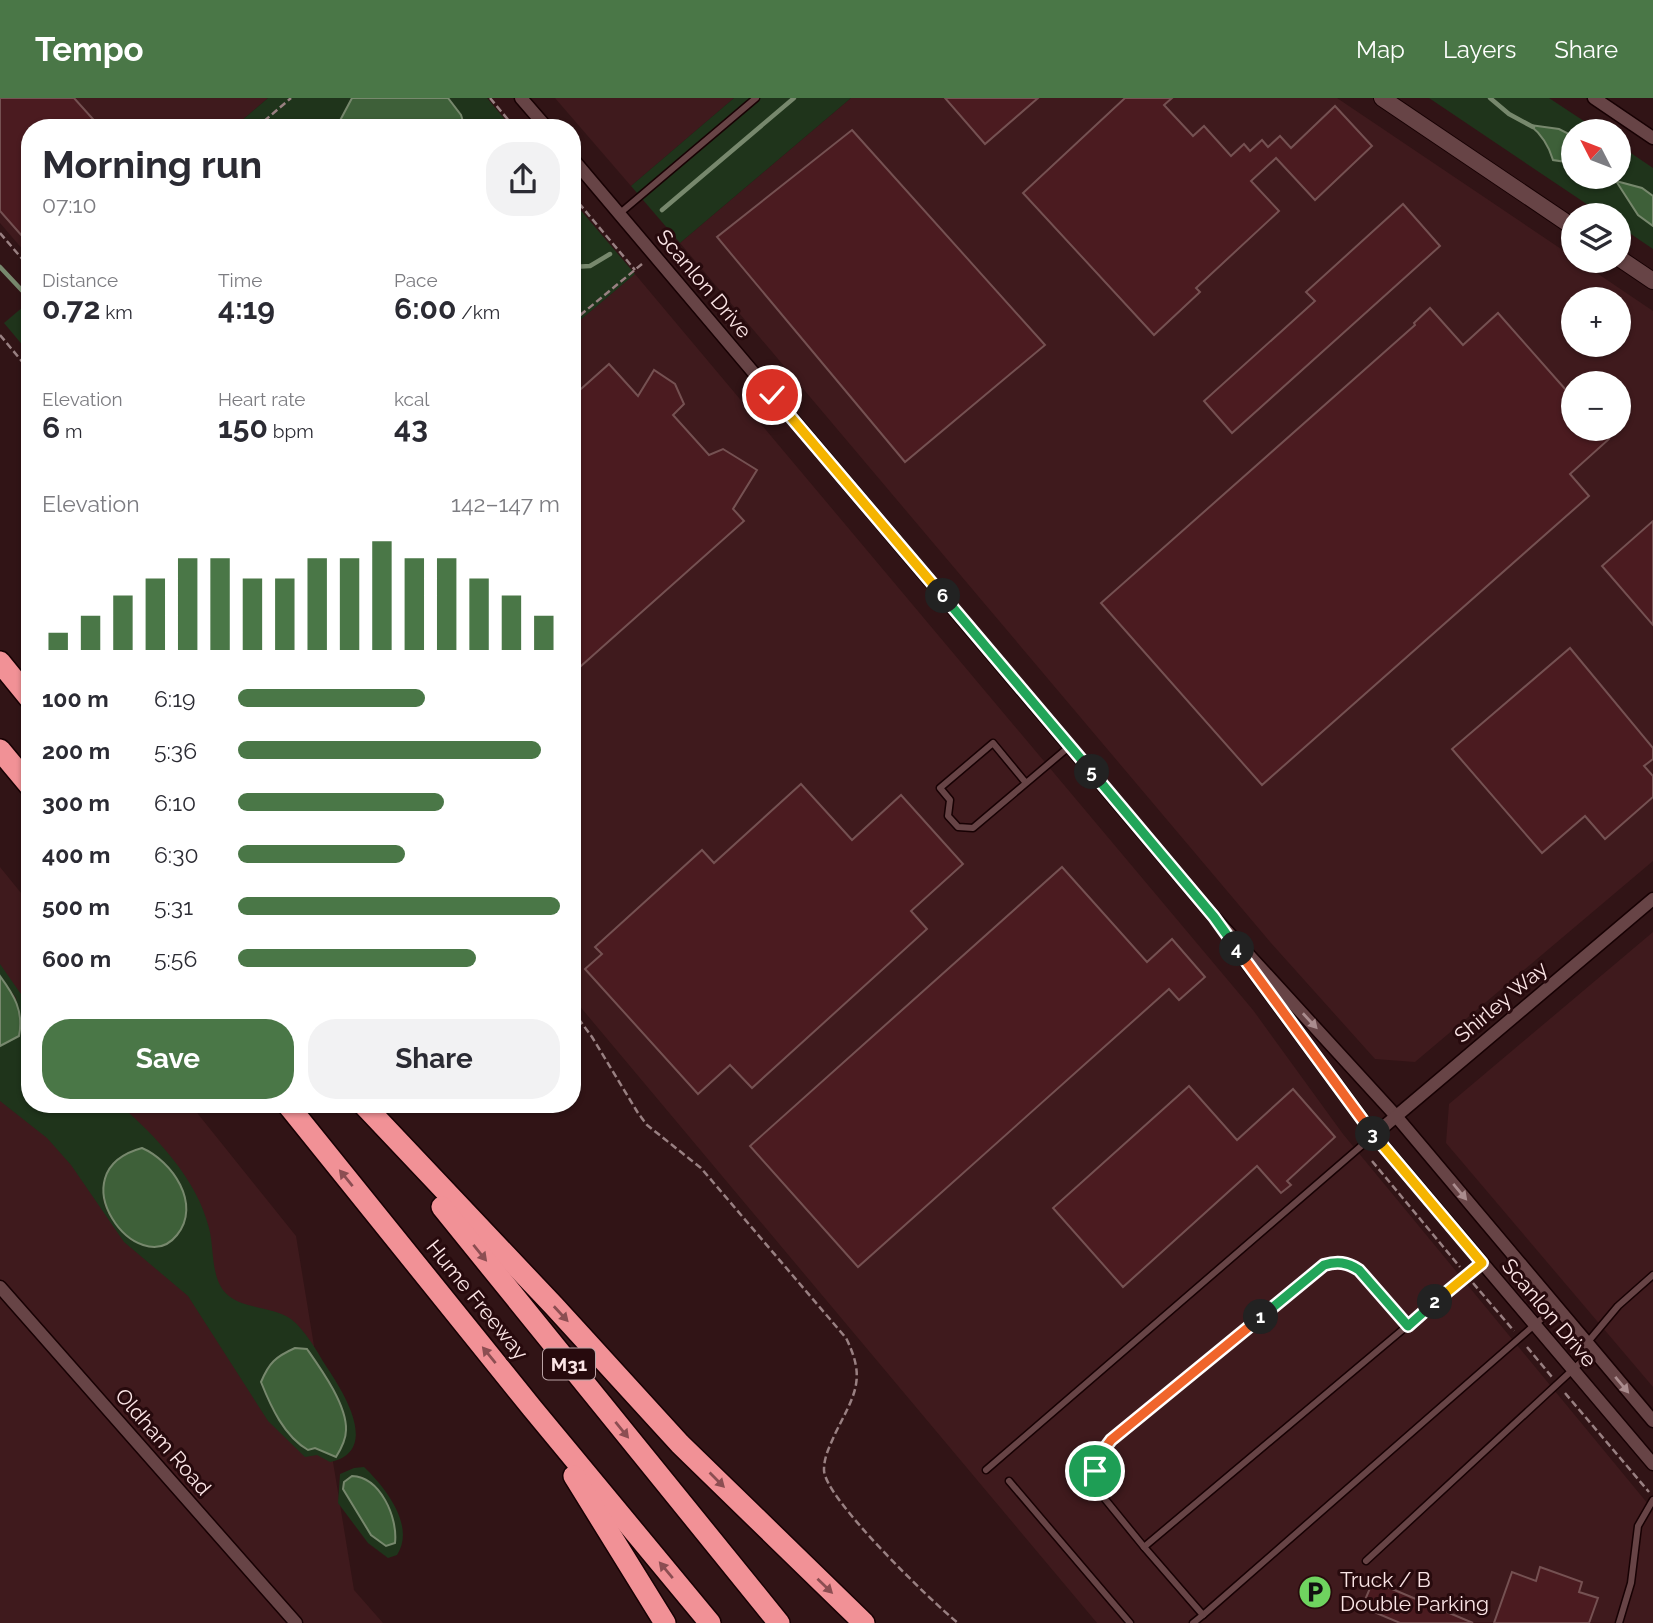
<!DOCTYPE html>
<html lang="en">
<head>
<meta charset="utf-8">
<style>
	body { margin:0; font-family:Raleway,sans-serif; background:#f2f2f3; color:#2b2b33; height:100vh; display:flex; flex-direction:column; font-size:26px; white-space:nowrap }
	* { box-sizing:border-box; margin:0 }
	p { font-size:23px; color:#7c7c81 }
	.icon { flex:none; width:38px; height:38px; fill:none; stroke:currentColor; stroke-width:2; stroke-linecap:round; stroke-linejoin:round }
	.map { position:relative; flex:1; overflow:hidden }
	.side { position:absolute; left:21px; top:21px; width:560px; height:994px; display:flex; flex-direction:column; background:#fff; border-radius:28px; box-shadow:0 2px 5px #0004 }
	.side>* { flex:none }
	.needle { width:46px; rotate:312deg }
	.tools { position:absolute; left:1561px; top:21px; display:grid; gap:14px }
	.tools a { display:grid; place-items:center; width:70px; height:70px; border-radius:50%; background:#fff; box-shadow:0 2px 5px #0004; font-size:35px }
	.pin { position:absolute; display:grid; place-items:center; width:60px; height:60px; color:#fff; margin:-30px; border:4px solid #fff; border-radius:50%; box-shadow:0 2px 7px #0007 }
	.km { position:absolute; width:35px; height:35px; margin:-18px; border-radius:50%; background:#222; color:#fff; font-size:19px; line-height:35px; text-align:center }
	.round { display:grid; place-items:center; flex:none; width:74px; height:74px; border-radius:28px; background:#f2f2f3 }
	.headline { display:flex; align-items:center; justify-content:space-between; height:119px; padding:0 21px }
	h1 { font-size:38px; font-weight:700; line-height:52px }
	.stats { display:grid; grid-template-columns:repeat(3,1fr); gap:10px; height:119px; padding:7px 21px }
	.stats div { display:grid; align-content:center }
	.stats b { font-size:30px; font-weight:700 }
	.stats small { font-size:19px; font-weight:400 }
	.stats p { font-size:19px }
	.chart { height:196px; padding:14px 21px }
	.chart p { display:flex; justify-content:space-between }
	.chart svg { width:100%; height:126px; margin-top:7px; stroke:#4a7747; stroke-width:6 }
	.primary-button { display:flex; gap:14px; margin-top:auto; padding:14px 21px }
	.primary-button a { flex:1; height:80px; border-radius:28px; background:#4a7747; color:#fff; font-size:28px; font-weight:700; line-height:80px; text-align:center }
	.primary-button a+a { background:#f2f2f3; color:#2b2b33 }
	ul { padding:0 21px; list-style:none; font-size:23px }
	li { display:grid; grid-template-columns:112px 84px 1fr; align-items:center; height:52px }
	li i { height:18px; border-radius:9px; background:#4a7747 }
	header { display:flex; align-items:center; gap:42px; box-sizing:border-box; height:98px; padding:0 35px; background:#4a7747; color:#fff }
	header strong { font-size:33px }
	nav { display:flex; gap:38px; margin-inline-start:auto; font-size:24px }
	.map>svg:first-child { display:block }
</style>
</head>
<body>
<header>
<strong>Tempo</strong>
<nav><a>Map</a><a>Layers</a><a>Share</a></nav>
</header>
<div class="map">
<svg width="1653" height="1525" viewBox="0 0 1653 1525">
	<rect width="100%" height="100%" fill="#311416"/>
	<g fill="#3f1a1d" fill-rule="evenodd">
		<polygon points="0,0 268,0 233,30 30,30 30,160 0,125"/>
		<polygon points="555,0 734,0 631,88"/>
		<path d="M 851,0 L 1337,0 L 1573,159 L 1573,163 L 1579,163 L 1653,213 L 1653,763 L 1415,964 L 1375,961 L 1271,845 L 680,145 ZM 1573,201 L 1619,201 L 1619,247 L 1573,247 ZM 1573,285 L 1619,285 L 1619,331 L 1573,331 Z"/>
		<polygon points="635,176 1253,912 1343,1036 1653,1412 1653,1525 1097,1525 572,899 572,229"/>
		<polygon points="0,769 30,806 30,1006 190,1006 296,1138 354,1492 383,1525 0,1525"/>
		<polygon points="1653,834 1653,1289 1446,1045 1449,1006"/>
	</g>
	<g fill="#1f341b" fill-rule="evenodd">
		<polygon points="268,0 487,0 512,30 233,30"/>
		<polygon points="734,0 851,0 680,145 631,88"/>
		<polygon points="1429,0 1549,0 1599,33 1573,33 1573,79 1619,79 1619,47 1653,70 1653,151 1619,128 1619,117 1603,117"/>
		<polygon points="572,102 635,176 572,229"/>
		<polygon points="30,203 30,256 4,225"/>
		<path d="M 0,866 L 30,909 L 30,1006 L 119,1006 C 156,1038 197,1081 209,1130 C 214,1148 211,1176 223,1192 C 238,1212 271,1207 291,1221 C 306,1233 316,1252 326,1268 C 342,1292 382,1353 330,1364 L 317,1357 L 305,1359 L 268,1323 L 188,1198 L 124,1144 L 71,1067 L 47,1040 L 0,1003 L 0,948 L 19,938 L 16,900 L 0,878 ZM 109,1072 L 132,1143 C 119,1130 102,1114 103,1094 C 103,1087 107,1078 109,1072 ZM 323,1274 L 345,1317 L 336,1359 L 315,1349 Z"/>
		<path d="M 364,1369 C 385,1389 416,1428 397,1457 L 388,1460 L 368,1445 L 338,1405 L 340,1376 L 354,1370 ZM 362,1378 L 358,1415 L 343,1391 Z"/>
	</g>
	<g fill="#3e6039" stroke="#77886d" stroke-width="2">
		<polygon points="352,0 448,0 461,17 465,30 336,30"/>
		<path d="M 1530,27 L 1559,31 L 1573,38 L 1573,65 L 1553,62 C 1549,48 1541,36 1530,27 Z"/>
		<polygon points="1616,83 1642,90 1653,98 1653,128 1638,117"/>
		<path d="M 0,878 C 14,897 24,913 19,938 L 0,948 Z"/>
		<path d="M 142,1050 C 172,1063 202,1106 177,1137 C 139,1185 54,1074 142,1050 Z"/>
		<path d="M 295,1250 L 307,1251 C 321,1271 347,1307 346,1332 C 346,1342 341,1351 336,1359 L 315,1350 L 308,1352 C 284,1338 271,1309 261,1284 C 269,1265 275,1259 295,1250 Z"/>
		<path d="M 352,1378 C 380,1379 398,1419 395,1445 L 386,1448 L 371,1437 L 343,1391 L 344,1384 Z"/>
	</g>
	<g fill="none" stroke-linecap="round" stroke-linejoin="round">
		<g stroke="#77886d" stroke-width="4.5">
			<polyline points="1490,0 1509,16 1533,29"/>
			<polyline points="662,112 794,0"/>
			<polyline points="0,169 30,201"/>
			<polyline points="572,169 590,168 610,156"/>
		</g>
	</g>
	<g fill="#4b1b20" stroke="#755152" stroke-width="2">
		<polygon points="0,0 74,0 101,30 30,30 30,147 0,113"/>
		<polygon points="945,0 1038,0 985,46"/>
		<polygon points="1125,0 1172,0 1164,7 1193,38 1204,28 1231,58 1244,46 1250,53 1262,42 1268,49 1280,38 1291,50 1335,8 1372,48 1315,102 1276,60 1251,83 1279,113 1196,190 1200,194 1154,237 1023,95"/>
		<polygon points="852,32 1045,247 905,364 717,139"/>
		<polygon points="1403,106 1440,148 1232,335 1204,303 1315,203 1306,194"/>
		<polygon points="1430,210 1463,247 1498,215 1573,300 1573,331 1600,331 1609,341 1570,376 1589,398 1262,687 1101,505 1415,227 1414,225"/>
		<polygon points="609,266 638,298 654,272 675,286 684,306 673,317 709,357 723,351 757,372 733,411 744,423 572,576 572,299"/>
		<polygon points="1653,423 1653,527 1602,468"/>
		<polygon points="1570,550 1653,650 1653,661 1644,668 1653,678 1653,699 1605,741 1585,718 1542,755 1452,651"/>
		<polygon points="801,686 852,742 901,697 963,766 911,813 927,831 752,990 730,967 698,996 585,871 602,856 595,849 702,752 714,765"/>
		<polygon points="1062,769 1147,864 1172,841 1205,879 1179,902 1169,891 858,1169 750,1048"/>
		<polygon points="1189,988 1237,1042 1293,991 1335,1039 1287,1083 1291,1087 1281,1095 1257,1068 1123,1189 1053,1110"/>
		<polygon points="1540,1469 1582,1484 1579,1494 1598,1500 1589,1525 1494,1525 1512,1474 1536,1483"/>
		<polygon points="1373,1483 1473,1525 1400,1525 1362,1509"/>
	</g>
	<g fill="none" stroke-linecap="round" stroke-linejoin="round">
		<defs>
			<g id="service">
				<polyline points="619,116 756,0"/>
				<polyline points="1026,685 993,645 940,690 950,702 948,718 958,729 973,730 1070,648"/>
				<polyline points="1482,1165 1144,1449 1203,1517 1555,1209"/>
				<polyline points="1587,1245 1618,1208 1653,1177"/>
				<polyline points="986,1372 1374,1037"/>
				<polyline points="1009,1383 1130,1525"/>
				<path d="M 1144,1449 L 1100,1395 C 1091,1375 1098,1358 1112,1342 L 1323,1167 L 1341,1164 L 1359,1172 L 1408,1228"/>
				<polyline points="1366,1463 1593,1253"/>
				<polyline points="1193,1525 1203,1517"/>
				<polyline points="1619,1525 1631,1485 1638,1428 1653,1402"/>
			</g>
			<g id="minor">
				<polyline points="521,0 547,30"/>
				<polyline points="1594,0 1653,40"/>
				<polyline points="572,60 1214,819 1396,1018 1653,1323"/>
				<polyline points="1244,861 1374,1037 1653,1366"/>
				<polyline points="1374,1037 1653,801"/>
				<polyline points="0,1189 296,1525"/>
			</g>
			<g id="tertiary">
				<polyline points="1382,0 1573,129"/>
				<polyline points="1619,160 1653,183"/>
			</g>
			<g id="motorway">
				<polyline points="0,564 30,601"/>
				<polyline points="0,652 30,688"/>
				<polyline points="287,1006 532,1310 710,1525"/>
				<polyline points="363,1006 554,1208 680,1346 864,1525"/>
				<polyline points="442,1109 779,1525"/>
				<polyline points="574,1378 665,1525"/>
			</g>
		</defs>
		<use href="#service" stroke="#170103" stroke-width="9"/>
		<use href="#minor" stroke="#170103" stroke-width="15"/>
		<use href="#tertiary" stroke="#170103" stroke-width="18"/>
		<use href="#motorway" stroke="#170103" stroke-width="24"/>
		<g stroke="#998082" stroke-width="2.5" stroke-dasharray="7 3.5" stroke-linecap="butt">
			<polyline points="490,0 515,30"/>
			<polyline points="256,30 291,0"/>
			<polyline points="572,97 635,172"/>
			<polyline points="0,135 30,170"/>
			<polyline points="572,224 642,166"/>
			<polyline points="0,237 30,273"/>
			<path d="M 572,912 L 592,939 L 638,1015 L 647,1027 L 701,1070 L 846,1240 C 867,1282 854,1297 835,1336 C 830,1348 824,1358 824,1372 C 824,1400 932,1504 958,1525"/>
			<polyline points="1372,1063 1460,1169"/>
			<polyline points="1473,1185 1514,1233"/>
			<polyline points="1527,1249 1552,1279"/>
			<polyline points="1565,1295 1649,1394"/>
		</g>
		<use href="#service" stroke="#674446" stroke-width="6"/>
		<use href="#minor" stroke="#674446" stroke-width="12"/>
		<use href="#tertiary" stroke="#674446" stroke-width="16"/>
		<use href="#motorway" stroke="#f19196" stroke-width="21"/>
	</g>
	<defs><path id="oneway-solid" d="M-6-.8H1V-3.2L6.5 0L1 3.2V.8H-6Z" transform="scale(1.75)"/></defs>
	<g fill="#aa8c8e">
		<use href="#oneway-solid" transform="translate(1310 923) rotate(47)"/>
		<use href="#oneway-solid" transform="translate(1460 1094) rotate(50)"/>
		<use href="#oneway-solid" transform="translate(1622 1287) rotate(50)"/>
	</g>
	<g fill="#8c4e52">
		<use href="#oneway-solid" transform="translate(346 1080) rotate(-129)"/>
		<use href="#oneway-solid" transform="translate(480 1155) rotate(51)"/>
		<use href="#oneway-solid" transform="translate(561 1216) rotate(47)"/>
		<use href="#oneway-solid" transform="translate(489 1257) rotate(-129)"/>
		<use href="#oneway-solid" transform="translate(622 1332) rotate(51)"/>
		<use href="#oneway-solid" transform="translate(717 1382) rotate(45)"/>
		<use href="#oneway-solid" transform="translate(666 1472) rotate(-130)"/>
		<use href="#oneway-solid" transform="translate(825 1488) rotate(44)"/>
	</g>
	<g fill="none" stroke-linecap="round" stroke-linejoin="round">
		<defs>
			<polyline id="split-1" points="1095,1373 1105,1350 1111,1342 1261,1219"/>
			<path id="split-2" d="M 1261,1219 L 1324,1167 C 1337,1163 1347,1164 1359,1172 L 1408,1228 L 1435,1204"/>
			<polyline id="split-3" points="1373,1036 1482,1165 1435,1204"/>
			<polyline id="split-4" points="1237,851 1373,1036"/>
			<polyline id="split-5" points="1092,674 1214,819 1237,851"/>
			<polyline id="split-6" points="943,498 1092,674"/>
			<polyline id="split-7" points="772,297 943,498"/>
		</defs>
		<use href="#split-1" stroke="#fff" stroke-width="14"/>
		<use href="#split-2" stroke="#fff" stroke-width="14"/>
		<use href="#split-3" stroke="#fff" stroke-width="14"/>
		<use href="#split-4" stroke="#fff" stroke-width="14"/>
		<use href="#split-5" stroke="#fff" stroke-width="14"/>
		<use href="#split-6" stroke="#fff" stroke-width="14"/>
		<use href="#split-7" stroke="#fff" stroke-width="14"/>
		<use href="#split-1" stroke="#f0652b" stroke-width="9"/>
		<use href="#split-2" stroke="#22a559" stroke-width="9"/>
		<use href="#split-3" stroke="#f5b400" stroke-width="9"/>
		<use href="#split-4" stroke="#f0652b" stroke-width="9"/>
		<use href="#split-5" stroke="#22a559" stroke-width="9"/>
		<use href="#split-6" stroke="#22a559" stroke-width="9"/>
		<use href="#split-7" stroke="#f5b400" stroke-width="9"/>
	</g>
	<defs>
		<symbol id="parking-disc" viewBox="-11 -11 22 22"><circle r="9.5" fill="#6fd35f" stroke="#270a0d"/><path d="M-3.5-5.5H1a3.5 3.5 0 0 1 0 7H-1V5.5H-3.5ZM-1-3.4V-.6H.8a1.4 1.4 0 0 0 0-2.8Z" fill="#111"/></symbol>
	</defs>
	<g fill-rule="evenodd">
		<use href="#parking-disc" x="1296" y="1475" width="38" height="38"/>
	</g>
	<g text-anchor="middle" stroke-width="6" stroke-linejoin="round" paint-order="stroke">
		<rect fill="#270a0d" stroke="#bba3a5" stroke-width="2" x="543" y="1250.5" width="52" height="31" rx="5"/>
		<g font-size="19" font-weight="bold" fill="#fbe5e6">
			<text x="569" y="1273">M31</text>
		</g>
		<g font-size="21" fill="#fbe5e6" stroke="#270a0d">
			<text transform="translate(704 186) rotate(50)" y="7">Scanlon Drive</text>
			<text transform="translate(1501 904) rotate(-40)" y="7">Shirley Way</text>
			<text transform="translate(477 1202) rotate(51)" y="7">Hume Freeway</text>
			<text transform="translate(1549 1215) rotate(50)" y="7">Scanlon Drive</text>
			<text transform="translate(163 1344) rotate(49)" y="7">Oldham Road</text>
		</g>
		<g font-size="21" fill="#fbe5e6" stroke="#270a0d" text-anchor="start">
			<text x="1340" y="1489">Truck / B<tspan x="1340" dy="24">Double Parking</tspan></text>
		</g>
	</g>
</svg>
<div class="tools">
<a><svg class="needle" viewBox="-14 -14 28 28"><path d="M0-13l5 13h-10z" fill="#e53935"/><path d="M0 13l5-13h-10z" fill="#7c7c81"/></svg></a>
<a><svg class="icon" aria-label="layers" viewBox="0 0 24 24"><path d="M12 4l9 5-9 5-9-5zM3 14l9 5 9-5"/></svg></a>
<a>+</a>
<a>−</a>
</div>
<div class="pin" style="left:1095px;top:1373px;background:#1e9e55"><svg class="icon" aria-label="arrive" viewBox="0 0 24 24"><path d="M6 21V4h12l-3 4 3 4H6"/></svg></div>
<div class="pin" style="left:772px;top:297px;background:#d93025"><svg class="icon" aria-label="check" viewBox="0 0 24 24"><path d="M5 12l5 5 9-10"/></svg></div>
<b class="km" style="left:1261px;top:1219px">1</b>
<b class="km" style="left:1435px;top:1204px">2</b>
<b class="km" style="left:1373px;top:1036px">3</b>
<b class="km" style="left:1237px;top:851px">4</b>
<b class="km" style="left:1092px;top:674px">5</b>
<b class="km" style="left:943px;top:498px">6</b>
<section class="side">
<div class="headline"><div><h1>Morning run</h1><p>07:10</p></div><a class="round"><svg class="icon" aria-label="share" viewBox="0 0 24 24"><path d="M12 15V3M7 8l5-5 5 5M5 13v7h14v-7"/></svg></a></div>
<div class="stats">
<div><p>Distance</p><b>0.72<small> km</small></b></div>
<div><p>Time</p><b>4:19</b></div>
<div><p>Pace</p><b>6:00<small> /km</small></b></div>
</div>
<div class="stats">
<div><p>Elevation</p><b>6<small> m</small></b></div>
<div><p>Heart rate</p><b>150<small> bpm</small></b></div>
<div><p>kcal</p><b>43</b></div>
</div>
<div class="chart"><p><span>Elevation</span>142–147 m</p>
<svg viewBox="0 0 160 44" preserveAspectRatio="none"><path d="M5 44V38M15 44V32M25 44V25M35 44V19M45 44V12M55 44V12M65 44V19M75 44V19M85 44V12M95 44V12M105 44V6M115 44V12M125 44V12M135 44V19M145 44V25M155 44V32"/></svg>
</div>
<ul>
<li><b>100 m</b>6:19<i style="width:58%"></i></li>
<li><b>200 m</b>5:36<i style="width:94%"></i></li>
<li><b>300 m</b>6:10<i style="width:64%"></i></li>
<li><b>400 m</b>6:30<i style="width:52%"></i></li>
<li><b>500 m</b>5:31<i style="width:100%"></i></li>
<li><b>600 m</b>5:56<i style="width:74%"></i></li>
</ul>
<div class="primary-button"><a>Save</a><a>Share</a></div>
</section>
</div>
</body>
</html>
